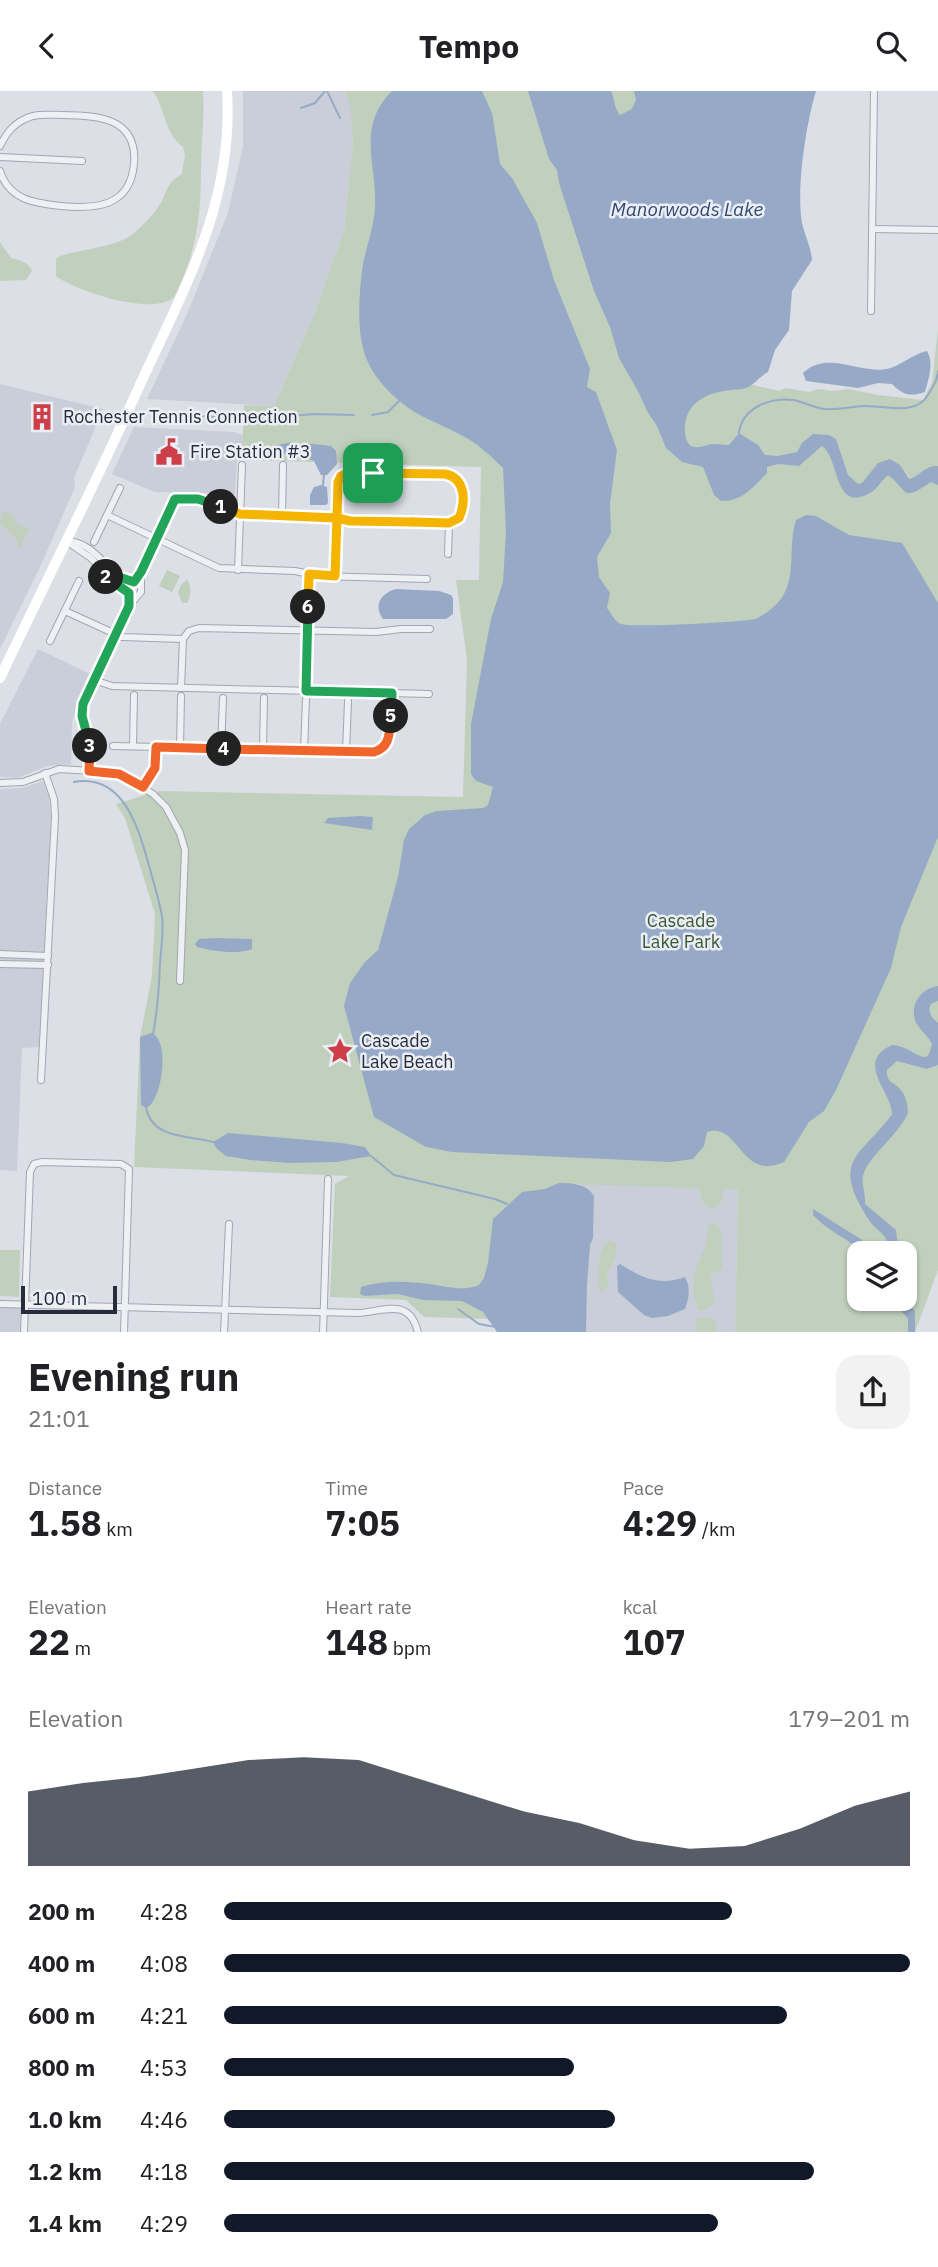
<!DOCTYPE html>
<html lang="en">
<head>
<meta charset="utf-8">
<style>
	body { margin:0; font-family:"IBM Plex Sans",sans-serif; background:#f2f2f2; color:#202124; height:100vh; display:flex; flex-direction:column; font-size:26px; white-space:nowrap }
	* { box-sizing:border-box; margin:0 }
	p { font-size:23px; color:#757577 }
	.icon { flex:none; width:38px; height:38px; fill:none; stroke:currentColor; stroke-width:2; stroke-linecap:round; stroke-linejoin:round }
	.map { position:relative; height:1241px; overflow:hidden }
	.details { display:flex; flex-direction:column; background:#fff; flex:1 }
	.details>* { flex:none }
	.controls { position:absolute; left:847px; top:1150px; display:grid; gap:14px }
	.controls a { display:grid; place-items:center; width:70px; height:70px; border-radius:14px; background:#fff; box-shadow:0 2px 5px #0004; font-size:35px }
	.scale { position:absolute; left:21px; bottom:18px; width:96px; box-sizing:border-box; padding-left:7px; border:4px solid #262c3c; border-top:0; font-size:19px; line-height:24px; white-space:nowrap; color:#262c3c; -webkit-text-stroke:5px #ebeef4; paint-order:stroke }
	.pin { position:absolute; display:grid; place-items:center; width:60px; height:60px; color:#fff; margin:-30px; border-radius:14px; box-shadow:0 4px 10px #0006 }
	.km { position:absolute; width:35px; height:35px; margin:-18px; border-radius:50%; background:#222; color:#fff; font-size:19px; line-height:35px; text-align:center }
	.round { display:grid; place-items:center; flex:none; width:74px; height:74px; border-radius:21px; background:#f2f2f2 }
	.head { display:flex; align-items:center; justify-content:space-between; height:119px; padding:0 28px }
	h1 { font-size:38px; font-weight:700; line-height:52px }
	.figures { display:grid; grid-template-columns:repeat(3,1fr); gap:10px; height:119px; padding:7px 28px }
	.figures div { display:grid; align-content:center }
	.figures b { font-size:35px; font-weight:700 }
	.figures small { font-size:19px; font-weight:400 }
	.figures p { font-size:19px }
	.chart { height:196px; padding:14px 28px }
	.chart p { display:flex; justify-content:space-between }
	.chart svg { width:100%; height:126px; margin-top:7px; fill:#111827; opacity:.7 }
	ul { padding:0 28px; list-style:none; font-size:23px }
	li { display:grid; grid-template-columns:112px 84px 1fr; align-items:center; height:52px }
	li i { height:18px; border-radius:9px; background:#111827 }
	header { display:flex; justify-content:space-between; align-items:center; height:91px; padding:0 28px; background:#fff; font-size:32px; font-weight:700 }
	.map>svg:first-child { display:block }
</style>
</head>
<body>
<header><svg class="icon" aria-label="back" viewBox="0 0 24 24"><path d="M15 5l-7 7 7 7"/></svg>Tempo<svg class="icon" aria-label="search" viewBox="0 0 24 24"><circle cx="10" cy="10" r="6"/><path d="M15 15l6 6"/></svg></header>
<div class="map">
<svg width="938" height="1242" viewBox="0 0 938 1242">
	<rect width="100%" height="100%" fill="#dcdfe6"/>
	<g fill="#caced8">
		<polygon points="243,0 345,0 350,15 353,51 344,139 316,219 274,315 147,308 187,223 228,122 243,55"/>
		<polygon points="0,293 103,318 74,387 75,396 40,476 0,558"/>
		<polygon points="134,336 234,341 243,344 242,369 237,369 235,403 155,401 112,383"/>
		<polygon points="38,558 90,583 72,630 71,673 47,675 18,687 0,686 0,633"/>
		<polygon points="43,690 49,705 51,726 39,956 22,957 17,1080 0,1079 0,698 22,697"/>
		<polygon points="571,1092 738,1098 735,1241 568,1242"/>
		<polygon points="0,1216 21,1216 20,1241 0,1242"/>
	</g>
	<g fill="#c0d0bd" fill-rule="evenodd">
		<path d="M 153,0 L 203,0 C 205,25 201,50 201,76 C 201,127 197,160 174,206 C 155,226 75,200 56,185 L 56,167 C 78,157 115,158 134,142 C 140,137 153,124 157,118 C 168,103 164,93 182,83 L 185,64 L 183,56 C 165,44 165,17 153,0 Z"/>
		<path d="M 345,0 L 639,0 L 629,265 L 779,300 L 786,297 L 809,301 L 818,298 L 834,300 L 848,298 L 878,304 L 923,309 L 932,292 L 938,238 L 938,1179 L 915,1241 L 735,1241 L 738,1098 L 723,1098 C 724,1107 721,1116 712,1119 L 702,1110 L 699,1097 L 571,1093 L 492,1228 L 424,1226 L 406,1209 L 330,1206 L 335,1093 L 349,1085 L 134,1076 L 140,946 L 152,885 L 155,823 L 125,727 L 116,713 L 159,700 L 463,706 L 467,569 L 456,489 L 479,489 L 481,376 L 242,369 L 244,314 L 274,315 L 316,219 L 344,139 L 353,51 L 350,15 ZM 859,1162 L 905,1162 L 905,1208 L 859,1208 Z"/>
		<path d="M 0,151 L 11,167 C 20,169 28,171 32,180 L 26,189 L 0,190 Z"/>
		<polygon points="3,420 13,424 18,434 29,437 20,457 17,456 17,449 0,432"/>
		<polygon points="167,479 180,485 172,501 159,495"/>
		<path d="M 187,488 C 191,495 192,505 187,512 L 182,512 L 178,501 L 181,494 Z"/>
		<polygon points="715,1131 722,1141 722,1178 710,1184 714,1210 708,1217 701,1220 697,1217 693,1196 696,1177 706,1154 709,1135"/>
		<path d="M 609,1149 L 616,1152 C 617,1169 613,1168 607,1182 L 608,1195 L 603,1201 L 599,1198 C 598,1182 597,1160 609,1149 Z"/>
		<polygon points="0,1159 20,1159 19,1206 0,1205"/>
		<polygon points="700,1227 712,1228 716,1230 715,1241 696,1241 696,1230"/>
	</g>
	<g fill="#96aac7">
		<path d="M 392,0 L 482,0 L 492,22 L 500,73 L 512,87 L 537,132 L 554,189 L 590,278 L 587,296 L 596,301 L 617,359 L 610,413 L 611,442 L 597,466 L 599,486 L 610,502 L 607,517 C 611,522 615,531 621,533 C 632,537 743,531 755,528 C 764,525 780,512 784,503 C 796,481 788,453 796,429 L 806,424 L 816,425 L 849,444 L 902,452 L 938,512 L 938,746 L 901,836 L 891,877 L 836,999 L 824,1020 L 809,1031 L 784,1071 C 740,1091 740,1031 707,1041 L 704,1055 L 693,1068 L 671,1071 L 452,1061 L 426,1056 L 374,1026 L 344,915 L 350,892 L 365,871 L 378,859 L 398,786 L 404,749 L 409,738 L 425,724 L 437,720 L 483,717 L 488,714 L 493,696 L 476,690 L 471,683 L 471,633 L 491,528 L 503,491 L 506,441 L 503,377 C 490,364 477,352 461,344 C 447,336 432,331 418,323 C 398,311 376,291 367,269 C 356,243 359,207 362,179 C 365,158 374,138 375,116 C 377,73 356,36 392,0 Z"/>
		<path d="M 528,0 L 611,0 C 615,9 614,17 620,24 L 632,18 L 636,9 L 634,0 L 816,0 C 806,33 796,98 802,132 C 805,145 811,156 812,169 L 792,200 L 789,239 L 775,259 L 768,281 C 760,285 755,293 746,297 C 741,299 736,298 730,299 C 705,302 683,313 685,342 C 687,358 695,358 707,354 C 714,352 722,354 729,354 L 739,342 L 758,354 L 765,364 L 777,365 L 797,361 L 802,352 L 813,343 L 829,344 L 836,348 L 848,384 L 858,393 L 862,392 L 878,372 L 890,368 L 900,374 L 909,388 C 921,385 924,374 938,375 L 938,394 L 931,391 C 900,412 909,400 888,384 C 881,390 877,399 868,403 C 833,421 840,367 822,355 L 799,375 L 778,373 L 767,376 L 767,382 C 753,396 742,411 721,410 L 714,404 L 703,376 L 682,371 L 666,357 L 657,335 L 647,320 L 639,302 L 619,267 L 610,236 L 594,200 L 559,92 L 557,79 L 549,68 Z"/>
		<path d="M 927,260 C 934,272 929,287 925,301 C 910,306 903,304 892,293 L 878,292 L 858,297 L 806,290 L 803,282 C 828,259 858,283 887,278 C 901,275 912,263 927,260 Z"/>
		<polygon points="291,351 296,355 295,364 263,363 274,355"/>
		<polygon points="305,352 331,355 336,360 337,373 327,384 321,384 314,370 300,365 300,357"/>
		<polygon points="321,394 327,396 328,412 326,414 310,414 310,404 314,396"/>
		<path d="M 396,498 L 439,500 L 451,504 L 453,507 L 453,523 L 446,528 L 383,528 C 373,514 381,502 396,498 Z"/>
		<polygon points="360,725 373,726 372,739 324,732 328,727"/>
		<path d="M 217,847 L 252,848 L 252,858 C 237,864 212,860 197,856 L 195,853 L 199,848 Z"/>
		<path d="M 938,895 L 938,910 L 931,913 C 927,921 932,927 938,932 L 938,974 L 927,978 L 897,970 L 887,979 C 886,992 893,990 900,998 C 906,1004 908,1015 908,1022 C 898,1045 867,1066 863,1085 C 861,1094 866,1103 865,1113 L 896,1139 L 899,1162 L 891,1162 C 887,1139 876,1142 867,1126 C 830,1068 862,1065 892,1023 C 892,1001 854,971 892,954 C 908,955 916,966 926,966 L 929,963 L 932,953 C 928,944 918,938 915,929 C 910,912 922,897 938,895 Z"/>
		<path d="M 151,942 C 171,948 162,1011 146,1017 L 141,1014 L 140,946 Z"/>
		<polygon points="228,1042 342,1052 365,1056 371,1065 336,1071 289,1072 250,1069 226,1065 216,1057 213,1051"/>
		<path d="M 559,1092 C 572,1092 587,1093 594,1105 L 593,1147 L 590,1154 L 587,1194 L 586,1241 L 497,1241 L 483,1221 L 462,1210 L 423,1209 L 398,1203 L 365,1205 L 360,1203 L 361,1196 C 383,1189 406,1190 429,1193 C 445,1195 463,1201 479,1194 L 484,1187 L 488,1172 L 493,1128 L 522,1101 L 545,1098 Z"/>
		<path d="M 813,1118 L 862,1149 L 875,1162 L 863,1162 C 848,1147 827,1140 813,1124 Z"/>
		<path d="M 620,1173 C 641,1186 659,1196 685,1186 C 691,1197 689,1207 685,1218 L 668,1225 L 652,1227 L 644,1224 L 618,1201 L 617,1175 Z"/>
		<polygon points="892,1208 903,1208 915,1220 915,1241 908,1241 908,1228"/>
	</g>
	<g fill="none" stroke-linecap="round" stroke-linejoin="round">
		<g stroke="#96aac7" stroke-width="2">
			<polyline points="327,0 340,27"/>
			<polyline points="301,17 315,12 325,0"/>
			<polyline points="161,323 257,328 314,323 354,324"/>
			<polyline points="372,324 388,321 399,310"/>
			<path d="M 739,342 C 742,317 770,306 793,309 C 804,311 814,317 825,318 C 837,319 850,316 863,315 C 884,314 915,326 928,304 C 933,295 937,291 938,280"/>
			<polyline points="231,364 263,363"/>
			<polyline points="323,394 324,384"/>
			<path d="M 74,691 C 125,682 139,740 150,778 C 154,793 159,809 162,825 C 164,841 161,857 160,873 C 159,897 158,919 153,943"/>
			<path d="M 146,1017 C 153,1049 189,1044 213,1051"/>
			<polyline points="371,1065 394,1084 495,1108 507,1113"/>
			<polyline points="458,1218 479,1233 496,1236"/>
		</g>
		<defs>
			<g id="minor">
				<path d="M 0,55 C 6,43 12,34 25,28 C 36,22 50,24 62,24 C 96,24 138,26 134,73 C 130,117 94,118 61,115 C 34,112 9,109 0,80"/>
				<polyline points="0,66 82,70"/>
				<polyline points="872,138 938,139"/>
				<polyline points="871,220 874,0"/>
				<polyline points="107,424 219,477 295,480 319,485 427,488"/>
				<polyline points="282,424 283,374"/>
				<polyline points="66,450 91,467 109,488 128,502"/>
				<path d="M 66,450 C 98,451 105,484 134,491"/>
				<polyline points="94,451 120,397"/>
				<polyline points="448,463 449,432"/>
				<polyline points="238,479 242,374"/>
				<path d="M 129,515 L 128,496 L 141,482 L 175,408 L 198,408 L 240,423 L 326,426 C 334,426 342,429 350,430 L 449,432 L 461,424 C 464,407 467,387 445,383 L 355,381 L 341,385 C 332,402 336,463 335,485"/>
				<polyline points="65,520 122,546 183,548"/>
				<polyline points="183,548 189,540 199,537 376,541 401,538 430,538"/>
				<polyline points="50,550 79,490"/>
				<polyline points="94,589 112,595 429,603"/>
				<polyline points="181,597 183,548"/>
				<polyline points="306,600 309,483"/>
				<path d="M 113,655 L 374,661 C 395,654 391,621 392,602"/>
				<polyline points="133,655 134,604"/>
				<polyline points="180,657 181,605"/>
				<polyline points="221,658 223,607"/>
				<polyline points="263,659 264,607"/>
				<polyline points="304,660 306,608"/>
				<polyline points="346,661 348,610"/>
				<polyline points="88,680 90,651 82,625 83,613 129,515 141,501 141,483"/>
				<polyline points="0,692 23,691 59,678 110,681 124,685 153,703 166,716 180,742 185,759 180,890"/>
				<polyline points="143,696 155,677 157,656"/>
				<polyline points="0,863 48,865"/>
				<polyline points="0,873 48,874"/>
				<polyline points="41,989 55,726 54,708 45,682"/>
				<path d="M 0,1213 L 358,1222 C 382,1221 410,1205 418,1242"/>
				<polyline points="24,1242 30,1081 34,1073 42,1071 121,1073 129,1078 124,1242"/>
				<polyline points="224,1242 229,1133"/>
				<polyline points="323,1242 328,1088"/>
			</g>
		</defs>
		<use href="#minor" stroke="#a2a6b0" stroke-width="8"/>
		<use href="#minor" stroke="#eef0f4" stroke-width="6"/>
		<path stroke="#fff" stroke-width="10" d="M 0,587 C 46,490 95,394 139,296 C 184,197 234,112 227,0"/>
	</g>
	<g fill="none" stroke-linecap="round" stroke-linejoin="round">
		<defs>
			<polyline id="split-1" points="221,416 240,423 337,427 338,391 341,385 350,381 373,382"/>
			<polyline id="split-2" points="106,486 100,478 106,473 119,486 134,491 141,481 175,408 198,408 221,416"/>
			<polyline id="split-3" points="90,655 82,625 83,613 129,515 129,502 106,486"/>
			<polyline id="split-4" points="90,655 89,680 119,683 143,696 155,677 156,656 224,658"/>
			<path id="split-5" d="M 224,658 L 374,661 C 391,656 389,641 391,625"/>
			<polyline id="split-6" points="308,516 306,600 392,602 391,625"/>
			<polyline id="split-7" points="308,516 309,483 335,485 337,427 350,430 413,431"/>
			<path id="split-8" d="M 373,382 L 445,383 C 466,387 466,411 459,427 L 449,432 L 413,431"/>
		</defs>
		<use href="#split-1" stroke="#fff" stroke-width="14"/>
		<use href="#split-2" stroke="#fff" stroke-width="14"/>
		<use href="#split-3" stroke="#fff" stroke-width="14"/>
		<use href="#split-4" stroke="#fff" stroke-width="14"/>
		<use href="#split-5" stroke="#fff" stroke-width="14"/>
		<use href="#split-6" stroke="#fff" stroke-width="14"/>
		<use href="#split-7" stroke="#fff" stroke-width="14"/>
		<use href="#split-8" stroke="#fff" stroke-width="14"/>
		<use href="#split-1" stroke="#f5b400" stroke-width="9"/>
		<use href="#split-2" stroke="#22a559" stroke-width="9"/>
		<use href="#split-3" stroke="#22a559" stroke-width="9"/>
		<use href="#split-4" stroke="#f0652b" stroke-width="9"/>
		<use href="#split-5" stroke="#f0652b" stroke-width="9"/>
		<use href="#split-6" stroke="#22a559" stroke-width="9"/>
		<use href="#split-7" stroke="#f5b400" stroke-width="9"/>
		<use href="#split-8" stroke="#f5b400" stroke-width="9"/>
	</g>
	<defs>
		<symbol id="building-bare" viewBox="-9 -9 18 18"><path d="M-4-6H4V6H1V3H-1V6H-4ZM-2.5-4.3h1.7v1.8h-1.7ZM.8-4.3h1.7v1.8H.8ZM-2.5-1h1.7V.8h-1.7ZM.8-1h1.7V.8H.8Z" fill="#ce3e49" stroke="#ebeef4" stroke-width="2.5" paint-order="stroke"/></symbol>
		<symbol id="civic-bare" viewBox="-9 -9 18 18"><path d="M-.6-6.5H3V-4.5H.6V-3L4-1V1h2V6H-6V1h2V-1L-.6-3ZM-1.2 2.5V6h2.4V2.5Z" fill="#ce3e49" stroke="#ebeef4" stroke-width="2.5" paint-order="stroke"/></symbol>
		<symbol id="sight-bare" viewBox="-9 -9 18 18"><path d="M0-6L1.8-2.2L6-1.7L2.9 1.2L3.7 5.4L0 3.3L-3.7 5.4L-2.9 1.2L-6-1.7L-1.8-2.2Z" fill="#ce3e49" stroke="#ebeef4" stroke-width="2.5" paint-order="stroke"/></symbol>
	</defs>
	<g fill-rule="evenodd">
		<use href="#building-bare" x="23" y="307" width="38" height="38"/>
		<use href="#civic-bare" x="150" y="342" width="38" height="38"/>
		<use href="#sight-bare" x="321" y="941" width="38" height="38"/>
	</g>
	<g text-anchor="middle" stroke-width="5" stroke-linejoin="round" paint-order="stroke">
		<g font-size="18" fill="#262c3c" stroke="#ebeef4" text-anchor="start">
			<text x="63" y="332">Rochester Tennis Connection</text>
			<text x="190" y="367">Fire Station #3</text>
			<text x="361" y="956">Cascade<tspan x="361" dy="21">Lake Beach</tspan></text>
		</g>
		<g font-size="18" fill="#375833" stroke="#ebeef4">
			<text x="681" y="836">Cascade<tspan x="681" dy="21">Lake Park</tspan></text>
		</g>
		<g font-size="19" font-style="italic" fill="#304870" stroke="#ebeef4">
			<text x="687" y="125">Manorwoods Lake</text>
		</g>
	</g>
</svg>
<div class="controls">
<a><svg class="icon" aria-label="layers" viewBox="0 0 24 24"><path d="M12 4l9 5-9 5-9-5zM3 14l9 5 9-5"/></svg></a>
</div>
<div class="scale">100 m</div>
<div class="pin" style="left:373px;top:382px;background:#1e9e55"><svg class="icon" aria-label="arrive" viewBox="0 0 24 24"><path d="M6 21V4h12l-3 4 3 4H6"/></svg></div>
<b class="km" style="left:221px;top:416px">1</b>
<b class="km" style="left:106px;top:486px">2</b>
<b class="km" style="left:90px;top:655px">3</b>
<b class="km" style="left:224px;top:658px">4</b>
<b class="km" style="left:391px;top:625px">5</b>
<b class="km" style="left:308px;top:516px">6</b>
</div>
<section class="details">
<div class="head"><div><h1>Evening run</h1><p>21:01</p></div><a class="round"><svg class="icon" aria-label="share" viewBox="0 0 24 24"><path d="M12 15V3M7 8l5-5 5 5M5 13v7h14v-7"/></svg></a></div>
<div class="figures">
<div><p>Distance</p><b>1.58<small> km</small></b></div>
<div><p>Time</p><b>7:05</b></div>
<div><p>Pace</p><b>4:29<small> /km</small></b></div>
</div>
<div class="figures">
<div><p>Elevation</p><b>22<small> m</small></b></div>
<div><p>Heart rate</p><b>148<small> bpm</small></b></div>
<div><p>kcal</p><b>107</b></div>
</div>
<div class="chart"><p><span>Elevation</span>179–201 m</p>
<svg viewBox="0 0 160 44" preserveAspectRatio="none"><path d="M0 44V18L10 15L20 13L30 10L40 7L50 6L60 7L70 13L80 19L90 25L100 29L110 35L120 38L130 37L140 31L150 23L160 18V44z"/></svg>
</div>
<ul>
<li><b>200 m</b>4:28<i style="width:74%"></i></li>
<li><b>400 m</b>4:08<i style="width:100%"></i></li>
<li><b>600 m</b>4:21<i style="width:82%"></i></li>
<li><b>800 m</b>4:53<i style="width:51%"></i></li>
<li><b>1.0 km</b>4:46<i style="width:57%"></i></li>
<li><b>1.2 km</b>4:18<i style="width:86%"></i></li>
<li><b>1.4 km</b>4:29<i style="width:72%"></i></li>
</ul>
</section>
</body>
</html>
